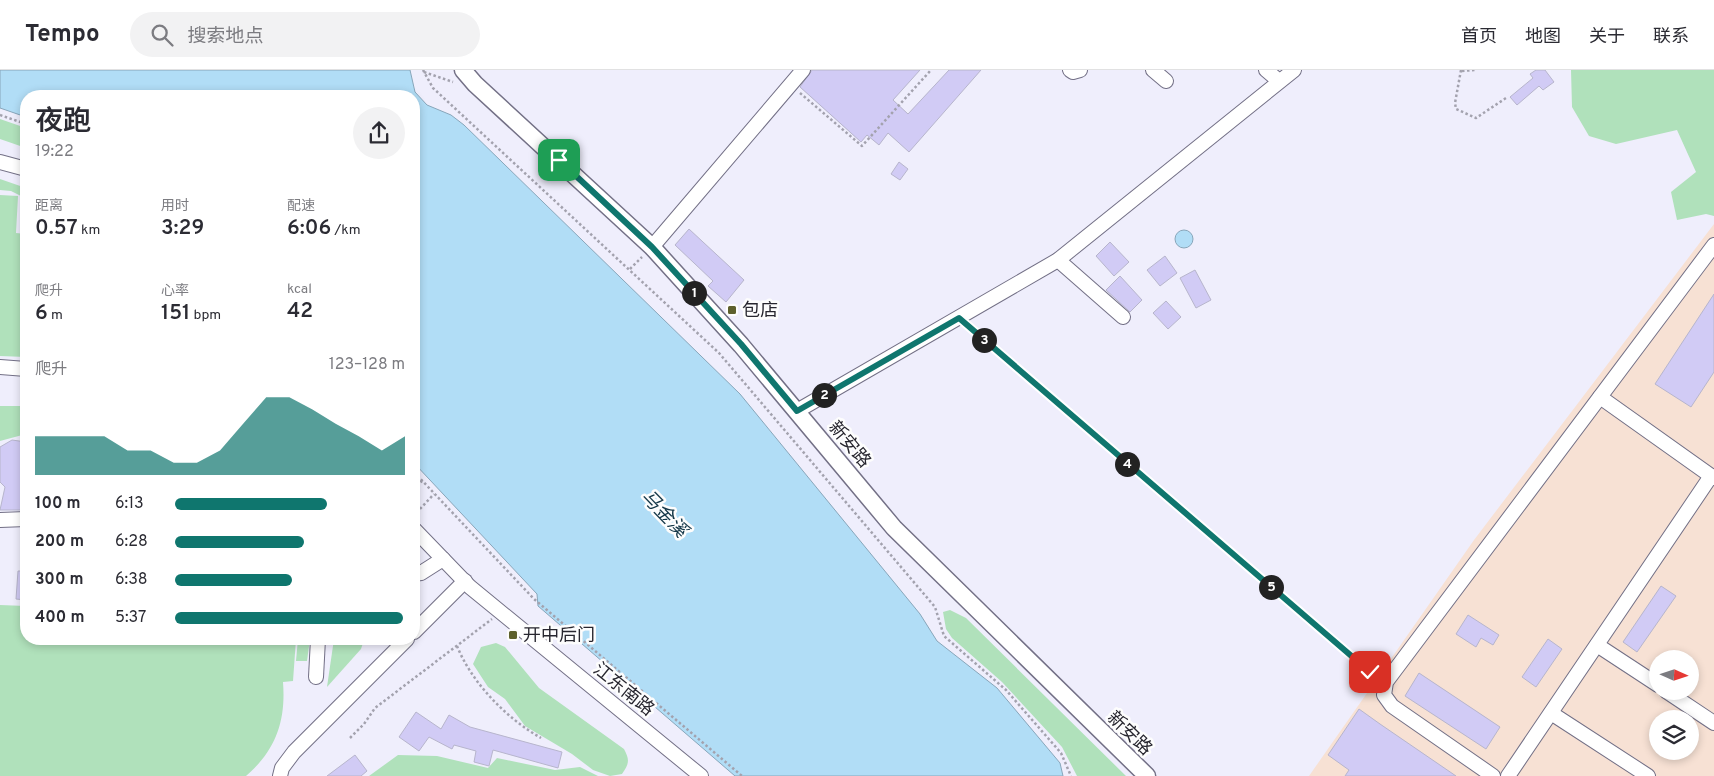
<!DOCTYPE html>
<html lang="zh">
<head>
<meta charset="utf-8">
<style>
	body { margin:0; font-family:Overpass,"Noto Sans SC",sans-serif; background:#f2f2f3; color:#2b2b33; height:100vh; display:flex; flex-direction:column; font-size:19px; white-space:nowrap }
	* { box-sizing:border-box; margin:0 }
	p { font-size:16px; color:#7c7c81 }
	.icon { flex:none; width:28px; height:28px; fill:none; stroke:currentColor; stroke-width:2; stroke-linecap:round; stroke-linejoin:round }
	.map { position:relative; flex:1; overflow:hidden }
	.sheet { position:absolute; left:20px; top:20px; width:400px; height:555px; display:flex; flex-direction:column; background:#fff; border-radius:20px; box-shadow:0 2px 8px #0003 }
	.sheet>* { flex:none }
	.needle { width:32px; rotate:93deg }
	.tools { position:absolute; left:1649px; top:580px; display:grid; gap:10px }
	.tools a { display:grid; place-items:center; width:50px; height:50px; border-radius:50%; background:#fff; box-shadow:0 2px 8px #0003; font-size:25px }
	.pin { position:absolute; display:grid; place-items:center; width:42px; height:42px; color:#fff; margin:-21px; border-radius:10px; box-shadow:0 2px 8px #0006 }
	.km { position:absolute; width:25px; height:25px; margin:-12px; border-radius:50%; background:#222; color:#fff; font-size:14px; line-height:25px; text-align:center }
	.round { display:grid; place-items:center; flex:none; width:52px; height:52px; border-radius:26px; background:#f2f2f3 }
	.headline { display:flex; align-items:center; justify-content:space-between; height:85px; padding:0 15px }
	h1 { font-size:28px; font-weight:600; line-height:38px }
	.metrics { display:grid; grid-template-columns:repeat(3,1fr); gap:8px; height:85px; padding:5px 15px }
	.metrics div { display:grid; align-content:center }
	.metrics b { font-size:21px; font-weight:600 }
	.metrics small { font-size:14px; font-weight:400 }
	.metrics p { font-size:14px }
	.chart { height:140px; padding:10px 15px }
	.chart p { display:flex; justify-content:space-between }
	.chart svg { width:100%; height:90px; margin-top:5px; fill:#0f766e; opacity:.7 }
	ul { padding:0 15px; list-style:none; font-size:16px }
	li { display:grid; grid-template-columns:80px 60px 1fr; align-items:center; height:38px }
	li i { height:12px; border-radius:6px; background:#0f766e }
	header { display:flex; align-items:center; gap:30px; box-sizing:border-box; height:70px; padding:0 25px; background:#fff; border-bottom:1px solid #e1e1e2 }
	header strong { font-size:24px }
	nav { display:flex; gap:28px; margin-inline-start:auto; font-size:18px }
	.search { width:350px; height:45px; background:#f2f2f3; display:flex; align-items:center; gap:12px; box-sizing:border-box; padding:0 18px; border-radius:28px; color:#7c7c81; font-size:19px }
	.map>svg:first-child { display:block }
</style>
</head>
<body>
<header>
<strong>Tempo</strong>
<div class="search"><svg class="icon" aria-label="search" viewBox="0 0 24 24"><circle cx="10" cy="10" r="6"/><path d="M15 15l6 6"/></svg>搜索地点</div>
<nav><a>首页</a><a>地图</a><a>关于</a><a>联系</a></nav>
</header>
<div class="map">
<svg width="1714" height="706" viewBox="0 0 1714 706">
	<rect width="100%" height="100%" fill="#efeefc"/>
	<path fill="#f7e1d4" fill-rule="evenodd" d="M 1714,154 L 1714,706 L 1309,706 L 1474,470 ZM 1658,589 L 1690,589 L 1690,621 L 1658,621 ZM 1658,649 L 1690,649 L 1690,681 L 1658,681 Z"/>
	<g fill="#b0e1bb">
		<polygon points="1571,0 1714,0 1714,146 1706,144 1677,150 1671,122 1696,102 1677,60 1616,74 1589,66 1572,37"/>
		<polygon points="0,49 26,58 26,78 0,69"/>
		<polygon points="0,109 26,118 26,159 20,159 21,126 11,121 0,120"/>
		<polygon points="0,125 18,126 16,163 26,164 26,287 0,286"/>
		<polygon points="0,336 26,336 26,364 0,371"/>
		<path d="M 0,535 L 26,536 L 26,569 L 296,569 L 293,611 L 283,612 C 286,651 276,680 246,706 L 0,706 Z"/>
		<polygon points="950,540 966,548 1126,706 1077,706 1062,677 1002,612 952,568 946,559 943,542"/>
		<polygon points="298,569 310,569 307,591 296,591"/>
		<polygon points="334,569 364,570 361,579 327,617"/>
		<path d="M 496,573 L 505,577 L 539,618 L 624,679 C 630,690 629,694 622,704 L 610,706 L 593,700 L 572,684 L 525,656 L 505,629 L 488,617 L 473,594 L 481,577 Z"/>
		<polygon points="398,685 437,686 488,698 497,688 555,700 580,697 598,706 369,706"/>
	</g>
	<g fill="#b1ddf6" stroke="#88a6ba">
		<polygon points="0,0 410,0 415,22 427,35 451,45 464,55 740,324 920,544 937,571 997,618 1060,693 1063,706 735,706 538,536 537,524 414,393 414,26 26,26 26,47 0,38"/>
		<circle cx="1184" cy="169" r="9"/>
	</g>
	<g fill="#d1cbf5" stroke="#b7b5cc">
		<polygon points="812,0 920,0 893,30 908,44 949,0 981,0 909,82 888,63 879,75 867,65 861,72 800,17"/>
		<polygon points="1536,0 1545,0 1554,12 1543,20 1539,16 1517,35 1510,27 1533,8 1530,4"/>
		<polygon points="899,92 908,99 900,110 891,104"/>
		<polygon points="689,159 744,210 726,232 708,216 713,211 675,175"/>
		<polygon points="1110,172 1129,192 1114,206 1096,186"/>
		<polygon points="1165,186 1177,203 1160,216 1147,200"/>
		<polygon points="1195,200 1211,230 1196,238 1180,208"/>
		<polygon points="1120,206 1142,230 1130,242 1106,220"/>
		<polygon points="1714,224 1714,302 1691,337 1655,314"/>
		<polygon points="1166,231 1181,247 1168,259 1153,243"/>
		<polygon points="12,370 26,372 26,440 0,440 5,417 0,412 0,377"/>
		<polygon points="18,501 26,501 26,530 16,529"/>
		<polygon points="1661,516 1676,526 1637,582 1623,572"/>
		<polygon points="1468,545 1499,565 1493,575 1481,568 1476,577 1456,564"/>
		<polygon points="1548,569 1562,579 1536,617 1522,607"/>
		<polygon points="1419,603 1500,657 1486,679 1405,626"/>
		<polygon points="1359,639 1380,654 1456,706 1345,706 1349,700 1328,685"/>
		<polygon points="416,642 441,659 449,645 470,657 562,682 558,698 493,680 489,696 474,692 476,681 454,675 452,679 429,667 419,681 399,667"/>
		<polygon points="355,685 367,701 361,706 327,706"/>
	</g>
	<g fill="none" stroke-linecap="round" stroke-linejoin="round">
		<defs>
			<g id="minor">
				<polyline points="1070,0 1073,2 1080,0"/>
				<polyline points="1153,0 1166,11"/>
				<polyline points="1266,0 1279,11"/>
				<polyline points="0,92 26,99"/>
				<polyline points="652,177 803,0"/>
				<polyline points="1058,190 1123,247"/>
				<polyline points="0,297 26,299"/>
				<polyline points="1600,327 1714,408"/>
				<polyline points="797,341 1058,190 1294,0"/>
				<polyline points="0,450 26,449"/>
				<polyline points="414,459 470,517 701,706"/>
				<polyline points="414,504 421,503 443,489"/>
				<polyline points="414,562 465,511"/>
				<polyline points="1597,575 1658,615"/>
				<polyline points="316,607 318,569"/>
				<polyline points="1666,621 1714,653"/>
				<polyline points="1551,643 1648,706"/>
				<polyline points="280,706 282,698 294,682 407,569"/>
				<polyline points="1493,706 1392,636 1384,625 1386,612 1714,175"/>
				<polyline points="1508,706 1711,406"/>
			</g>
			<polyline id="major" points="463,0 475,14 652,177 741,275 894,458 1147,706"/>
		</defs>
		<use href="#minor" stroke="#737086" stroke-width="16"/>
		<use href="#major" stroke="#737086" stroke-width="19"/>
		<g stroke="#a3a2ae" stroke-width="2.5" stroke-dasharray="2.5 2.5" stroke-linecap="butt">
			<polyline points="423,0 433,18 719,283 935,537 944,566 1006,620 1061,683 1071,706"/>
			<polyline points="1461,0 1455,33 1456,39 1476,48 1506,28"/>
			<polyline points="1462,1 1475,0"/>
			<polyline points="424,2 453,12"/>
			<polyline points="800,23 862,76 931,0"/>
			<polyline points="0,45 26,54"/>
			<polyline points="630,199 642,187"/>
			<polyline points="969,257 1370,602"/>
			<polyline points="414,402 534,529 742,706"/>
			<polyline points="414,420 422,411"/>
			<polyline points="420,439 434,424"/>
			<path d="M 457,576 C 472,613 506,648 541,668"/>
			<polyline points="350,668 364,654 375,638 492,549"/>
		</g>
		<use href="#minor" stroke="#fff" stroke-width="14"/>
		<use href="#major" stroke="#fff" stroke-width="16"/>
	</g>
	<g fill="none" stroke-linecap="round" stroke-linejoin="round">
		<defs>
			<polyline id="route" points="559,90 652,177 741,274 797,341 959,248 1370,602"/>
		</defs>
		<use href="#route" stroke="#fff" stroke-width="10"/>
		<use href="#route" stroke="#0f766e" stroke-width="6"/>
	</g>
	<g fill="#5d602d" stroke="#fdfdfd" stroke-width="2">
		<rect x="727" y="235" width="10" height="10" rx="2.5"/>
		<rect x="508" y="560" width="10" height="10" rx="2.5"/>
	</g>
	<g text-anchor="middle" stroke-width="5" stroke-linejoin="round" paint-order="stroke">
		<g font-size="18" fill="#27262f" stroke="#fdfdfd" text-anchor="start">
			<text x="742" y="246">包店</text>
			<text x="523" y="571">开中后门</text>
		</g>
		<g font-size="18" fill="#27262f" stroke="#fdfdfd">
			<text transform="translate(850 374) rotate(50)" y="6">新安路</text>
			<text transform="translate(624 619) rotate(39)" y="6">江东南路</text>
			<text transform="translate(1130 663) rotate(44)" y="6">新安路</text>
		</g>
		<g font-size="19" font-style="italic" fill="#143748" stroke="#fdfdfd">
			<text transform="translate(665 443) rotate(46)" y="7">马金溪</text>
		</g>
	</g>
</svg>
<div class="tools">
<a><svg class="needle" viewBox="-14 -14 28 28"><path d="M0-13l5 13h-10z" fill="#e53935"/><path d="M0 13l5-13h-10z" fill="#7c7c81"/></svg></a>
<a><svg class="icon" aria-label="layers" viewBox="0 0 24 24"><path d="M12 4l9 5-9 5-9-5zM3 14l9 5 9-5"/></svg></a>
</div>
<div class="pin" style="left:559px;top:90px;background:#1e9e55"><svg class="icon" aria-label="arrive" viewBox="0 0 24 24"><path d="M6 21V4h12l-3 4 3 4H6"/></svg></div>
<div class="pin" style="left:1370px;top:602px;background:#d93025"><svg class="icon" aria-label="check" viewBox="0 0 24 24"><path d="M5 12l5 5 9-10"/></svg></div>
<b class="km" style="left:694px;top:223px">1</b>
<b class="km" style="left:824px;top:325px">2</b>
<b class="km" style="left:984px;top:270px">3</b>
<b class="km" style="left:1127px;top:394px">4</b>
<b class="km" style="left:1271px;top:517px">5</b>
<section class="sheet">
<div class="headline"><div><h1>夜跑</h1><p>19:22</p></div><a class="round"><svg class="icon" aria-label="share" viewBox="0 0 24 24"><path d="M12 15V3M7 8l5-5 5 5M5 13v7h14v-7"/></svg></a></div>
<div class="metrics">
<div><p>距离</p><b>0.57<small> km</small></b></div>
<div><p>用时</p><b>3:29</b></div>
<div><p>配速</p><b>6:06<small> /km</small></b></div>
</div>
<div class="metrics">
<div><p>爬升</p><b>6<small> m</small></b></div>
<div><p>心率</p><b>151<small> bpm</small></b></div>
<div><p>kcal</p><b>42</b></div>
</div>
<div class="chart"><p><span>爬升</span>123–128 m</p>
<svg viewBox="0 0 160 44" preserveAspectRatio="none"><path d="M0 44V25L10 25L20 25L30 25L40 32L50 32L60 38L70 38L80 32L90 19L100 6L110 6L120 12L130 19L140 25L150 32L160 25V44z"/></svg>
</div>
<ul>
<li><b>100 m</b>6:13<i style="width:66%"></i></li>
<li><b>200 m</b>6:28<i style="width:56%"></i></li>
<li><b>300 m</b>6:38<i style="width:51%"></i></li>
<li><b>400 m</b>5:37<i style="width:99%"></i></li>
</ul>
</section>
</div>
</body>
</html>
